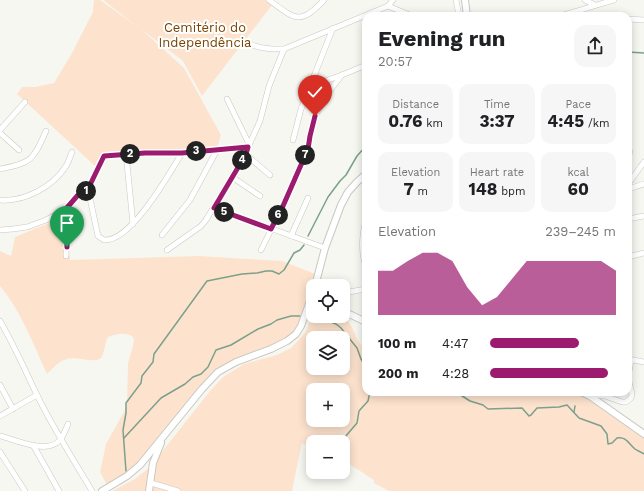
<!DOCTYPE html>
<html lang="en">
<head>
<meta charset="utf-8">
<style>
	body { margin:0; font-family:"Work Sans",sans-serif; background:#f6f6f6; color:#202124; height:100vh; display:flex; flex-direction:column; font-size:15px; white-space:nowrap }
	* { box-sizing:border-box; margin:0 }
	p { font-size:13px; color:#757577 }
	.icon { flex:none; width:22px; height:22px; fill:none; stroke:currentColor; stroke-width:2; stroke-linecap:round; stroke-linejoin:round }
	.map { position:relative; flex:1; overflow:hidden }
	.side { position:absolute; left:362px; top:12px; width:270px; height:384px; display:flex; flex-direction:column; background:#fff; border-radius:12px; box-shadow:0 2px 10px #0003 }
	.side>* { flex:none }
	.tools { position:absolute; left:306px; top:279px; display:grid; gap:8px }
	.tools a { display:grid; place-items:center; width:44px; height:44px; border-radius:8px; background:#fff; box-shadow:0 2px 10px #0003; font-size:20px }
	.pin { position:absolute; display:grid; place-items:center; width:34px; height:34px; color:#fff; margin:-41px -17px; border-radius:50% 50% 50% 0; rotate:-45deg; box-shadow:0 0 4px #0007 }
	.pin .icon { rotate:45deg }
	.km { position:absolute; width:20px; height:20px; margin:-10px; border-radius:50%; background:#222; color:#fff; font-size:11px; line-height:20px; text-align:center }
	.round { display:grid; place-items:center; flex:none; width:42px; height:42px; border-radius:12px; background:#f6f6f6 }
	.head { display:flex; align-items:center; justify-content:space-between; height:68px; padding:0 16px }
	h1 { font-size:22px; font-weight:700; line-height:30px }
	.stats { display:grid; grid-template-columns:repeat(3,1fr); gap:6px; height:68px; padding:4px 16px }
	.stats div { display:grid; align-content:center; border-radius:10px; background:#f6f6f6; text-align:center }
	.stats b { font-size:17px; font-weight:700 }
	.stats small { font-size:11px; font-weight:400 }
	.stats p { font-size:11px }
	.chart { height:112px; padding:8px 16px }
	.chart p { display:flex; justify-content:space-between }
	.chart svg { width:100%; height:72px; margin-top:4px; fill:#9d1b6e; opacity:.7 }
	ul { padding:0 16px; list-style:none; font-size:13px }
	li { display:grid; grid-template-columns:64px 48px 1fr; align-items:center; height:30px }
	li i { height:10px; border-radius:5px; background:#9d1b6e }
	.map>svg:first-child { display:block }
</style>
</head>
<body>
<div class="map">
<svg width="644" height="491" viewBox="0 0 644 491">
	<rect width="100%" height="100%" fill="#f7f7f1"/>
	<g fill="#fde3ce" fill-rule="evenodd">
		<polygon points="94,0 100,0 139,28 103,0 265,0 272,5 202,96 183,61 141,29 184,68 221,135 217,148 150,150 106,153 95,166 17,94 22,87 35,87 54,83 72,53 93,12"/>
		<path d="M 66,216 L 70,260 L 199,256 L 282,261 L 318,275 L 304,316 L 294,333 L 270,349 L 241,357 L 223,367 L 136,468 L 107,485 L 100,472 L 106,444 L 125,410 L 127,403 L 128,363 L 133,346 L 134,339 L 132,336 C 124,332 116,334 108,337 C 105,342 104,355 101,358 C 94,364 77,356 67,359 C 59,361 53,368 47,374 C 33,344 21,311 0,286 L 0,251 L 11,256 L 15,237 Z"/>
		<path d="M 313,314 L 313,316 L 343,315 L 352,327 L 357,339 L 366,352 L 366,392 L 576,392 L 581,393 L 644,437 L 644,491 L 389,491 L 374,483 L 374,480 L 343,460 L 343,442 L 313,442 L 313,447 L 303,444 L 302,442 L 292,491 L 112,491 L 135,479 L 149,468 L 210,391 L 223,377 L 244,364 L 277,355 L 291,348 L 305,333 ZM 313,338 L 343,338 L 343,368 L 313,368 ZM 313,390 L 343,390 L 343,420 L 313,420 Z"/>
	</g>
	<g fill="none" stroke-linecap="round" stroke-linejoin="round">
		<g stroke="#7ba08c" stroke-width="1.5">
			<polyline points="628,52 644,53"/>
			<polyline points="308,236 328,197 340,181 346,175 357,156 366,146"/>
			<polyline points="318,317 336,324 341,328 357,348 361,359 366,367"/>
			<path d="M 456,392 L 470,401 L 483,405 L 488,409 L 522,408 L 529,416 L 531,415 L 537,408 L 559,407 L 567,405 L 579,418 L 601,426 L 607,434 L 608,444 L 612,443 L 617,438 C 626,436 629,444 635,449 C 638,451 641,452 644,454"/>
			<polyline points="574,412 575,406"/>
			<polyline points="124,438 161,398 185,384 193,377 201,374 208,367 216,350 231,345 258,329 271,324 277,320 291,316 300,316"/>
			<polyline points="343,442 345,437 357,423 359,411 368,401 370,392"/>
			<polyline points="126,471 123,430 126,413 126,403 141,383 142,376 153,362 154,354 207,281 242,274 257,273 266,271 272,271 279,274 284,270 294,253 300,250 304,245"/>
		</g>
		<defs>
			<g id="minor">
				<path d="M 269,0 C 295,19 300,26 324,0"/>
				<polyline points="456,0 459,16"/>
				<polyline points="585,0 595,5"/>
				<polyline points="388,6 412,16"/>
				<path d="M 558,16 C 577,12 595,5 614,0"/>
				<polyline points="628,19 644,20"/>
				<path d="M 246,42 C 258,49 270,49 284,49 L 388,6 L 393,0"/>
				<polyline points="311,86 342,75 366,65"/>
				<polyline points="227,99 249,144"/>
				<polyline points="0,130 25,102"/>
				<polyline points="0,133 19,150"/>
				<polyline points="293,140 301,109 333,28"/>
				<polyline points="628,152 630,152"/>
				<polyline points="126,154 133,224"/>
				<polyline points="245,154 270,175"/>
				<path d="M 0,169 C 32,163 33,160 46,131"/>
				<polyline points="232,177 260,196"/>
				<polyline points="628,184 644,162"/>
				<path d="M 88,189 L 98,236 L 104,240 C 131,242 169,174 182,153"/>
				<polyline points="628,189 644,184"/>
				<path d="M 0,200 C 24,202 53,187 66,166 C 69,162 70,156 72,152"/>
				<polyline points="214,208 325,248"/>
				<polyline points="65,210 67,225 66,256"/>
				<polyline points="628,219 644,216"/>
				<path d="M 366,220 C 362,235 361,252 366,267"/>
				<polyline points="0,230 13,229 27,227 46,220 65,210 78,195 88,189 105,156 145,153 182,153 248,147"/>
				<polyline points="162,235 190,200 217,150"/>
				<polyline points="291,236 308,198"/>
				<polyline points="167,250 201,226 206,220 245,154 260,121 269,86 284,49"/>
				<polyline points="261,250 283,206 308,149 310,136 315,116 328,93 342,75"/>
				<polyline points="628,257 644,253"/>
				<polyline points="343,293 366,289"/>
				<path d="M 0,321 C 14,345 25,370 37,395 C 53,428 73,459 92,491"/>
				<polyline points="628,359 644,362"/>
				<polyline points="0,385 13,409"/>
				<polyline points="590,396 595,395 605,396 622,402 626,402 631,398 632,394 628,378 631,360"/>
				<polyline points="0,416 37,395"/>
				<path d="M 0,436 C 16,440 46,454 59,441 C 63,437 66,429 68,424"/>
				<polyline points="33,445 59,491"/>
				<polyline points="0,452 25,491"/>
				<polyline points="151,483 178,491"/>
			</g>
			<g id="tertiary">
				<polyline points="465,0 467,16"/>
				<polyline points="315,286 325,248 341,205 348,192 357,182 366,174"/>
				<polyline points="343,311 366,322"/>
				<polyline points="581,392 590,396 644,434"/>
				<polyline points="102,491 127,476 140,465 202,389 218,372 236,362 271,349 287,341 296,334 301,326 313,293"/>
				<polyline points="149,491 153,463 161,443"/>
			</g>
		</defs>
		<use href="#minor" stroke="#c8c9c3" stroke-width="6"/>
		<use href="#tertiary" stroke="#c8c9c3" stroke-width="8"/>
		<use href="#minor" stroke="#fff" stroke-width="5"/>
		<use href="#tertiary" stroke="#fff" stroke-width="6"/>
	</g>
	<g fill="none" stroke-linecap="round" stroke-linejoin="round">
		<defs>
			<polyline id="route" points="67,247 67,225 65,210 78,195 88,189 104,156 145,153 182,153 248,147 246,154 214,208 271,229 283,206 308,149 310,136 315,116"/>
		</defs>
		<use href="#route" stroke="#fff" stroke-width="8"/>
		<use href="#route" stroke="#9d1b6e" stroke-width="5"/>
	</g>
	<g text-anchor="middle" stroke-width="4" stroke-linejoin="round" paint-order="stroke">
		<g font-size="13" fill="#784407" stroke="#fffffe">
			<text x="205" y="32">Cemitério do<tspan x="205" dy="15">Independência</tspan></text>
		</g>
	</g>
</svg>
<div class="tools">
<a><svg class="icon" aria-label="locate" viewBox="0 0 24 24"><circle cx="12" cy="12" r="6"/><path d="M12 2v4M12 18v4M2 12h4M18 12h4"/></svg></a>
<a><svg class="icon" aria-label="layers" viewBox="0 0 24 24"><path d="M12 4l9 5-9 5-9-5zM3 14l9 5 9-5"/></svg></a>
<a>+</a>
<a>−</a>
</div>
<div class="pin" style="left:67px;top:247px;background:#1e9e55"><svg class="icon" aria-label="arrive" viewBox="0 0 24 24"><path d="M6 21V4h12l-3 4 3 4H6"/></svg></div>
<div class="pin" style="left:315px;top:116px;background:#d93025"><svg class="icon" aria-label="check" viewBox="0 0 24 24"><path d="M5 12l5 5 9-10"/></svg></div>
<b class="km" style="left:86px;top:191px">1</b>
<b class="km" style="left:130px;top:154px">2</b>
<b class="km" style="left:196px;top:151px">3</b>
<b class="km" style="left:242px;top:160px">4</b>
<b class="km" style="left:224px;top:212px">5</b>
<b class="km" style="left:278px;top:215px">6</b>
<b class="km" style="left:305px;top:155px">7</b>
<section class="side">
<div class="head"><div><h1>Evening run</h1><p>20:57</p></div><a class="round"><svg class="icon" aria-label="share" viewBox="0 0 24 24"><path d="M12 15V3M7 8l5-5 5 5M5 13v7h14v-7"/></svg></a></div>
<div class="stats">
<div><p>Distance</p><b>0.76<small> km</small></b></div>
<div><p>Time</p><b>3:37</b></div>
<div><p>Pace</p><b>4:45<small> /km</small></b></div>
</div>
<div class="stats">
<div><p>Elevation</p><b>7<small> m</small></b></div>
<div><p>Heart rate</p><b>148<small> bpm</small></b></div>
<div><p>kcal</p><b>60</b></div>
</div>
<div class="chart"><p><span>Elevation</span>239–245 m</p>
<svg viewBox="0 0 160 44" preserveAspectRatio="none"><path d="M0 44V17L10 17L20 11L30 6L40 6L50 11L60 27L70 38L80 33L90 22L100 11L110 11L120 11L130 11L140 11L150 11L160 17V44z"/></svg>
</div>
<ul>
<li><b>100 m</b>4:47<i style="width:71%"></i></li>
<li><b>200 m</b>4:28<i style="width:94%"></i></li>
</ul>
</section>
</div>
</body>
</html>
